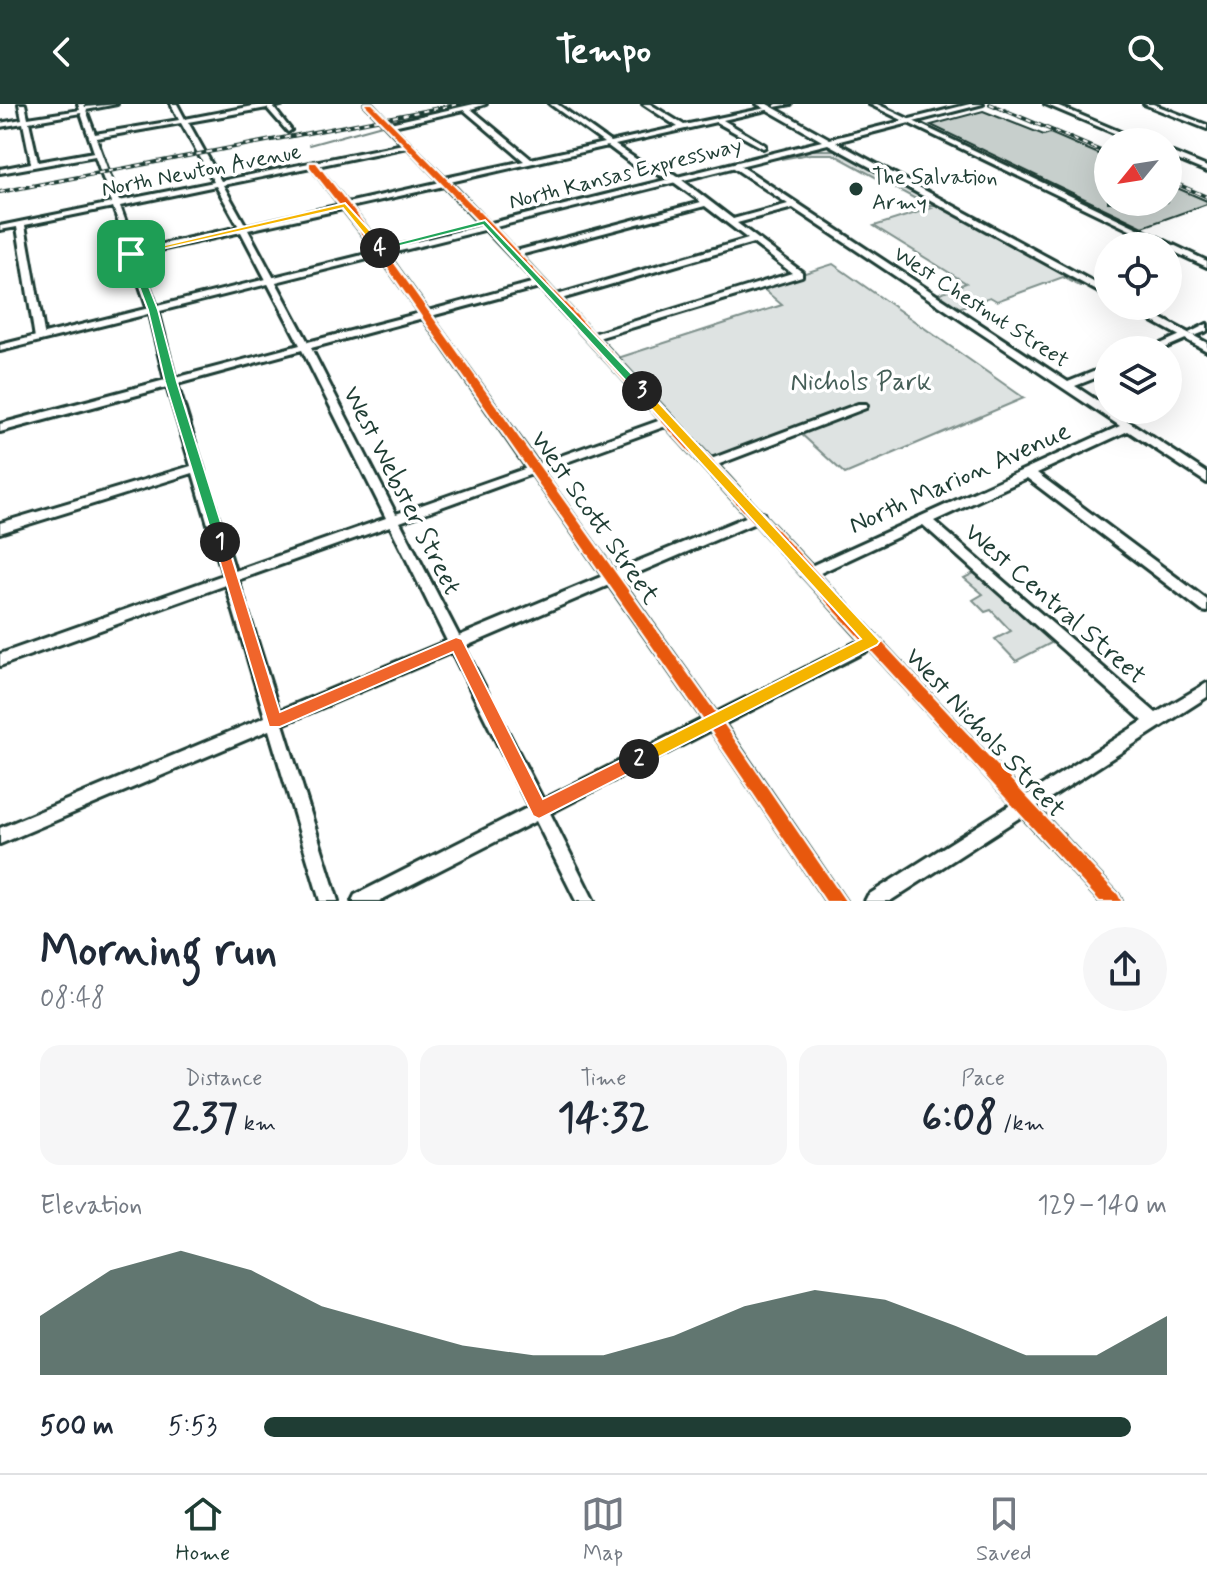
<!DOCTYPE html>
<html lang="en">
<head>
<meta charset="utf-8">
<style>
	body { margin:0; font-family:Mynerve,sans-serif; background:#f6f6f7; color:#1f2937; height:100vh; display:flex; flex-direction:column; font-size:30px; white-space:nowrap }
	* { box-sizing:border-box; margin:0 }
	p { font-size:26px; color:#747a83 }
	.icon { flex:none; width:44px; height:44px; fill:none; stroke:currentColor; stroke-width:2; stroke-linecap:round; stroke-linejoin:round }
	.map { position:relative; height:797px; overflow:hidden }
	.drawer { display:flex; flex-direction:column; background:#fff; flex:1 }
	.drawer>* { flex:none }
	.needle { width:52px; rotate:240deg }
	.tools { position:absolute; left:1094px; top:24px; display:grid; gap:16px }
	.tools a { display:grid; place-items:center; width:88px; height:88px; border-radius:50%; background:#fff; box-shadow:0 8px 32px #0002; font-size:40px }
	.pin { position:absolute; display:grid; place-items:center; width:68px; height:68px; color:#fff; margin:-34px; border-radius:16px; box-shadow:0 4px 12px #0006 }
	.km { position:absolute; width:40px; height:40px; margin:-20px; border-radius:50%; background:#222; color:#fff; font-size:22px; line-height:40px; text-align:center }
	.round { display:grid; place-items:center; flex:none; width:84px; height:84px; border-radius:42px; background:#f6f6f7 }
	.summary { display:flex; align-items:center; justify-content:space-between; height:136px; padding:0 40px }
	h1 { font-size:44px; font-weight:800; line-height:60px }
	.figures { display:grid; grid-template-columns:repeat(3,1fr); gap:12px; height:136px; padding:8px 40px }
	.figures div { display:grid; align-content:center; border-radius:20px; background:#f6f6f7; text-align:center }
	.figures b { font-size:40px; font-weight:800 }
	.figures small { font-size:22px; font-weight:400 }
	.figures p { font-size:22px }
	.chart { height:224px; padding:16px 40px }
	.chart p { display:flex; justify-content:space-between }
	.chart svg { width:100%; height:144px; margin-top:8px; fill:#1f3d34; opacity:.7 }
	ul { padding:0 40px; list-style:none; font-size:26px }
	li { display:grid; grid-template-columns:128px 96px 1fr; align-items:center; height:60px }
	li i { height:20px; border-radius:10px; background:#1f3d34 }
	header { display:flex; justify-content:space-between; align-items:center; height:104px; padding:0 40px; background:#1f3d34; color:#fff; font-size:36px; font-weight:800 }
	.tab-bar { display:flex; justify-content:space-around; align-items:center; height:112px; border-top:2px solid #e0e1e3; background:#fff; font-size:22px; color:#747a83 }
	.tab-bar a { display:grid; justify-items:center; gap:4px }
	.tab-bar .on { color:#1f3d34 }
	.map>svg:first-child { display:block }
</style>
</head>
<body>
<header><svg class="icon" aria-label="back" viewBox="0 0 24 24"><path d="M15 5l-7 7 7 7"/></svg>Tempo<svg class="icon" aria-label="search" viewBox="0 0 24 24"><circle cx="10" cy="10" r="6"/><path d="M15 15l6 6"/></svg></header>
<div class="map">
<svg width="1207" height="797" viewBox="0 0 1207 797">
	<rect width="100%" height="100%" fill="#fff"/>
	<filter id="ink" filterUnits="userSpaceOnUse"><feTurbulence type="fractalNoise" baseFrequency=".0125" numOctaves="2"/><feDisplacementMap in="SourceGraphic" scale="16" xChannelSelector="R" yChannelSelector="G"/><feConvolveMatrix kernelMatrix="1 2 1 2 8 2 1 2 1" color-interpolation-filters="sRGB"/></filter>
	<g filter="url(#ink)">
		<g fill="#dee3e2" stroke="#7e908b" stroke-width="2">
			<polygon points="812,46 838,46 927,96 923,99 833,50 810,50 781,55"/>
			<polygon points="927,101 937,101 1080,179 1080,182 1063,173 997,197 990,193 956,205 935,191 966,179 874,122 932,104"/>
			<polygon points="833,160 1024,294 845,370 800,329 723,357 718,352 710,352 618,254 782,201 761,183"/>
			<polygon points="976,468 1055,537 1016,557 995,535 1011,527 991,506 985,508 973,496 983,490 964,474"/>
		</g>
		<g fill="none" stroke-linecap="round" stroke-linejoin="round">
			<polyline stroke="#758883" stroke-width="2" points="309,41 382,21"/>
		</g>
		<polygon fill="#c7cfcc" stroke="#1f3d34" stroke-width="2" points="983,7 1044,31 1050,29 1108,54 1108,98 1168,98 1168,80 1207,97 1207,100 1143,123 931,21"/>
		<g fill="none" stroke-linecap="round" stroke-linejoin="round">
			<defs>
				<g id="minor">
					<path d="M 19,0 L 25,0 L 28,14 L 80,6 L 78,0 L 84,0 L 85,3 L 117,0 L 86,6 L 95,30 L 179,16 L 171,0 L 177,0 L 185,15 L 264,0 L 284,0 L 273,3 L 291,26 L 288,28 L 267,4 L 188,18 L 221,77 L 403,40 L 365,0 L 372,0 L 390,19 L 474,0 L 486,0 L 471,5 L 531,55 L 604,39 L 550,0 L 557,0 L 610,38 L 678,23 L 643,0 L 650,0 L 684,21 L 771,3 L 771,5 L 723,16 L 765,41 L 765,43 L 763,44 L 716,18 L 615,41 L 642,59 L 674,70 L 733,115 L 788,100 L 731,62 L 738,60 L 1068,278 L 1108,262 L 1108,269 L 1075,282 L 1207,369 L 1207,379 L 1128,327 L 1037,369 L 1207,496 L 1207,508 L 1202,507 L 1027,374 L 934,417 L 1156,609 L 1207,579 L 1207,593 L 1036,703 L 1118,791 L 1121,797 L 1100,797 L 1022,712 L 890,797 L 865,797 L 868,791 L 1012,700 L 870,545 L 724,620 L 845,797 L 826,797 L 711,626 L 550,709 L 594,797 L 576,797 L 536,717 L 379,797 L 352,797 L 355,791 L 529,703 L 452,548 L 283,620 L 338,797 L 320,797 L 269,626 L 0,740 L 0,724 L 265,613 L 226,481 L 0,562 L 0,550 L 223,471 L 193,369 L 0,429 L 0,419 L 191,362 L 167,283 L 0,328 L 0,320 L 165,276 L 148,206 L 130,152 L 127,150 L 129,148 L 113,103 L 25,121 L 45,234 L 40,237 L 35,234 L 17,123 L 0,126 L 0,122 L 112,99 L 95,52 L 0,69 L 0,65 L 31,59 L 23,19 L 0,23 L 0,19 L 22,15 ZM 464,6 L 524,57 L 445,74 L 393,22 ZM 81,9 L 94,48 L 38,58 L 29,18 ZM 181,19 L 214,78 L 119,97 L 96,34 ZM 608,42 L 636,63 L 668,74 L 701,98 L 516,147 L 450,78 ZM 407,43 L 441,78 L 347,99 L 317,62 ZM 311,63 L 340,101 L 246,122 L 223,81 ZM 216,82 L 239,123 L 136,146 L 120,102 ZM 444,82 L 535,178 L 428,207 L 385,147 L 350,103 ZM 705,102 L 748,135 L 557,191 L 520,151 ZM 793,104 L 1120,322 L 811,462 L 765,413 L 763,409 L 760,408 L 717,361 L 866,304 L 867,302 L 866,300 L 858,300 L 711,355 L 598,234 L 802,172 L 802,168 L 737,119 ZM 343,105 L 379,151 L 420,209 L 308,238 L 248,126 ZM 241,128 L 300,241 L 175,274 L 158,206 L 138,151 ZM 753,139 L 792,169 L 593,230 L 561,195 ZM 539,183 L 661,316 L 538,360 L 431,212 ZM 423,214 L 527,364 L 396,410 L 311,244 ZM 302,246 L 386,414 L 235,467 L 177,280 ZM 666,322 L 748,412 L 614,467 L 542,367 ZM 532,370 L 603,472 L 459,532 L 400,418 ZM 755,419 L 861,536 L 716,609 L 621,476 ZM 923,421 L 1143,617 L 1025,692 L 818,470 ZM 390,422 L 447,537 L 279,607 L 238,476 ZM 609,481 L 703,615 L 543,696 L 464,543 Z"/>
					<polygon points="777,0 791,0 775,3 775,1"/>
					<polygon points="869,0 877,0 1207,157 1207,163 1168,145 1168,142 1163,142"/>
					<polygon points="1045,0 1054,0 1144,38 1135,38"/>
					<polygon points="1144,0 1153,0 1207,21 1207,25"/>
					<polygon points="1168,47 1207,63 1207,68 1168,52"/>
					<polygon points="1207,220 1207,227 1194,232 1189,229"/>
					<polygon points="1185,229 1188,230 1188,234 1160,246 1147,246"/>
				</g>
				<g id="major">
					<polygon points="757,0 767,0 830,35 970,0 983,0 836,38 1108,186 1108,193 828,40 0,247 0,241 822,37"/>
					<polygon points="1125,202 1138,202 1207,239 1207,247"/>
				</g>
			</defs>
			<use href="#minor" stroke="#1f3d34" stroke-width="6"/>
			<use href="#major" stroke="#1f3d34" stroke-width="6"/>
			<use href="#minor" fill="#fff" fill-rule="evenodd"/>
			<use href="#major" fill="#fff" fill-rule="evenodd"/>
			<defs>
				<g id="rail">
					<polyline points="990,0 1108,50"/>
					<polyline points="1168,76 1207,93"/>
					<polyline points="0,88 460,0"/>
				</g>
			</defs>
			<use href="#rail" stroke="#1f3d34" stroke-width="4"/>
			<use href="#rail" stroke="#fff" stroke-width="2" stroke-dasharray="5" stroke-linecap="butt"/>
			<defs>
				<g id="cycleway">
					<polygon points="365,0 372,0 492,121 1118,791 1121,797 1100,797 486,125"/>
					<polygon points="310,59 316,59 385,147 718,612 845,797 826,797 708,622 379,151 310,63"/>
				</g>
			</defs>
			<use href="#cycleway" stroke="#fff" stroke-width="5"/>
			<use href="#cycleway" fill="#e8590c" fill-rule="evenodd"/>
		</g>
	</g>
	<polygon fill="#22a559" stroke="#fff" stroke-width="2" points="131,147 136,150 158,206 177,278 227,438 225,441 216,441 214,438 165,278 148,206 127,150"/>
	<polygon fill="#f0652b" stroke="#fff" stroke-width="2" points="220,433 227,438 280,608 456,533 462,535 543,695 639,647 645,650 647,655 645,661 545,712 539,715 533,712 453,548 280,623 269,623 214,438"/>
	<polygon fill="#f5b400" stroke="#fff" stroke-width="2" points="638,285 646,285 880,537 877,541 639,663 633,661 631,655 633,650 861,535 638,290"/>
	<polygon fill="#22a559" stroke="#fff" stroke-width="2" points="485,116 646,285 646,290 638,290 483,121 380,147 376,144"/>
	<polygon fill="#f5b400" stroke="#fff" stroke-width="2" points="345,99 384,142 384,146 377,146 343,104 131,152 127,150"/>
	<circle fill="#1f3d34" stroke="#fff" stroke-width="3" cx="856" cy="85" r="8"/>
	<g text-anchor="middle" stroke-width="7" stroke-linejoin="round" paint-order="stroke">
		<g font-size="22" fill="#1f3d34" stroke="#fff">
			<text transform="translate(201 65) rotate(-11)" y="8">North Newton Avenue</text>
			<text transform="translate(625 68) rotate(-14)" y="8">North Kansas Expressway</text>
			<text transform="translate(982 202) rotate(33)" y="8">West Chestnut Street</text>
		</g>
		<g font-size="22" fill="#1f3d34" stroke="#fff" text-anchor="start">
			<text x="872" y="80">The Salvation<tspan x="872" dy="25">Army</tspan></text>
		</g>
		<g font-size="26" fill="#455e57" stroke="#fff">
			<text x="861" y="286">Nichols Park</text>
		</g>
		<g font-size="26" fill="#1f3d34" stroke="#fff">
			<text transform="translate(959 373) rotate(-24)" y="9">North Marion Avenue</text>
			<text transform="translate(403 386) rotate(63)" y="9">West Webster Street</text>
			<text transform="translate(596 413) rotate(55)" y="9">West Scott Street</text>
			<text transform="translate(1056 499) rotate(41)" y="9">West Central Street</text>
			<text transform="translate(986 628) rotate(47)" y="9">West Nichols Street</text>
		</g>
	</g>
</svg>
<div class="tools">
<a><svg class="needle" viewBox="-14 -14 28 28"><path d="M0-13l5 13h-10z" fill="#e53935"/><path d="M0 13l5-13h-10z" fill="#747a83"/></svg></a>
<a><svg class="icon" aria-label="locate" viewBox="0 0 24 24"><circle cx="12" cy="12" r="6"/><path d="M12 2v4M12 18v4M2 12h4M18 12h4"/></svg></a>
<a><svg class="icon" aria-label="layers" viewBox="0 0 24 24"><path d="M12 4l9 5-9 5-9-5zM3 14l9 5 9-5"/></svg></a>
</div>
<div class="pin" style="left:131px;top:150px;background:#1e9e55"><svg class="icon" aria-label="arrive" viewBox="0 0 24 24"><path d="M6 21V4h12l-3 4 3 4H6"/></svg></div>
<b class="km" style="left:220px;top:438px">1</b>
<b class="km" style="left:639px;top:655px">2</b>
<b class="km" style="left:642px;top:287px">3</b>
<b class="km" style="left:380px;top:144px">4</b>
</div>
<section class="drawer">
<div class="summary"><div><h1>Morning run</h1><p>08:48</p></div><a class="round"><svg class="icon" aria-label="share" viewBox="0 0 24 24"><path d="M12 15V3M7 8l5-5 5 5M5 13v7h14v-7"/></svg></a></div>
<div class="figures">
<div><p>Distance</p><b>2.37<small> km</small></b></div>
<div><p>Time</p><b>14:32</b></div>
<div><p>Pace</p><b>6:08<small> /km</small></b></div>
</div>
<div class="chart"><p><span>Elevation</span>129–140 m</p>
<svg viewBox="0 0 160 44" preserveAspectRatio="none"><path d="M0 44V26L10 12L20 6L30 12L40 23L50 29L60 35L70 38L80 38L90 32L100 23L110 18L120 21L130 29L140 38L150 38L160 26V44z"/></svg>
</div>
<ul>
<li><b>500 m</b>5:53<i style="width:96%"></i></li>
</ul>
</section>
<nav class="tab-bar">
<a class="on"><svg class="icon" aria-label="home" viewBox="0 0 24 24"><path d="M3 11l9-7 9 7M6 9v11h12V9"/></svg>Home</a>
<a><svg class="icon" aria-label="map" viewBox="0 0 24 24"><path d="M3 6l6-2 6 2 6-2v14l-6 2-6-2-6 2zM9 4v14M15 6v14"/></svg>Map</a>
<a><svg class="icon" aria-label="saved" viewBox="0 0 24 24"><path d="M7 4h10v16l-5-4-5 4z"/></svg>Saved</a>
</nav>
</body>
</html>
